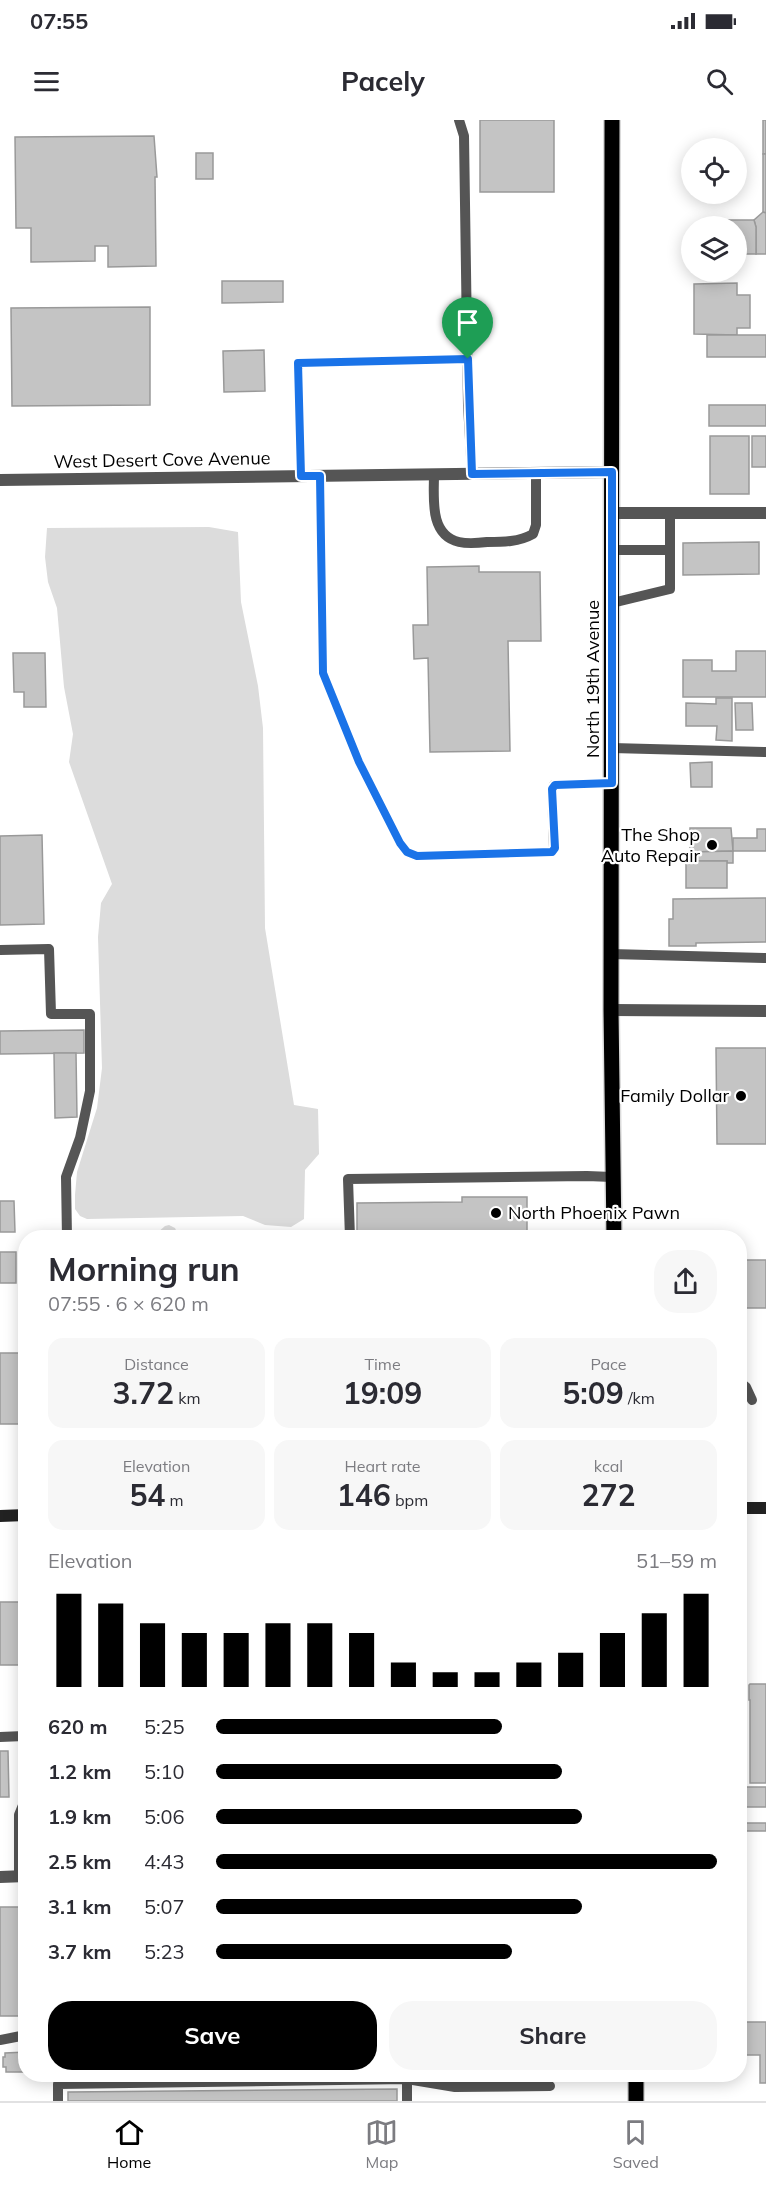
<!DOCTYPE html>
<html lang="en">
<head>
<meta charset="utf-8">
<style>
	body { margin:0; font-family:Mulish,sans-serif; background:#f7f7f7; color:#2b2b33; height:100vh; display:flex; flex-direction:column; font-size:22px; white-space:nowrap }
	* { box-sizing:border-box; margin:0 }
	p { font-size:20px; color:#7c7c81 }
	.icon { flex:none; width:33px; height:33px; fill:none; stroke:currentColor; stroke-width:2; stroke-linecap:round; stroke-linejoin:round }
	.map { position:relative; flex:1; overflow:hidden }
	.panel { position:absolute; left:18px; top:1110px; width:729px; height:852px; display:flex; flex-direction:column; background:#fff; border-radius:24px; box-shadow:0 3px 15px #0003 }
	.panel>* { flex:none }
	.fabs { position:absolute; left:681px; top:18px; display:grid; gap:12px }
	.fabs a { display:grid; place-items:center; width:66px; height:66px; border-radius:50%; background:#fff; box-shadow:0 3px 15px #0003; font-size:30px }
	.pin { position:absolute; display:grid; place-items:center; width:51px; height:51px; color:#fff; margin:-62px -26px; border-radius:50% 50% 50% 0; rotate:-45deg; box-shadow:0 0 6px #0007 }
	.pin .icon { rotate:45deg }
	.round { display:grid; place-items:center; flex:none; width:63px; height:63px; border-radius:24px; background:#f7f7f7 }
	.headline { display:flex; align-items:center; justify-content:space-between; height:102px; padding:0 30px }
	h1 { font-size:33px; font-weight:700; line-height:45px }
	.stats { display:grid; grid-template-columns:repeat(3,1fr); gap:9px; height:102px; padding:6px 30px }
	.stats div { display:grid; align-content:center; border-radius:15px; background:#f7f7f7; text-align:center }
	.stats b { font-size:30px; font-weight:700 }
	.stats small { font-size:16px; font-weight:400 }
	.stats p { font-size:16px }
	.chart { height:168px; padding:12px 30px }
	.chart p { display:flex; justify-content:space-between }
	.chart svg { width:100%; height:108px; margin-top:6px; stroke:#000; stroke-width:6 }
	.cta { display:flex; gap:12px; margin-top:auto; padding:12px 30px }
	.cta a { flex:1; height:69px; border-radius:24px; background:#000; color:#fff; font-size:24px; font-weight:700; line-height:69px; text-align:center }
	.cta a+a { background:#f7f7f7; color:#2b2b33 }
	ul { padding:0 30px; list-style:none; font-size:20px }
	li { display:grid; grid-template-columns:96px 72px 1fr; align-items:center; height:45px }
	li i { height:15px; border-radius:8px; background:#000 }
	.status { display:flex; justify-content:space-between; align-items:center; height:42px; padding:0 30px; background:#fff; direction:ltr }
	.status svg { height:16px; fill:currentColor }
	header { display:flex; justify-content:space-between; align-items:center; height:78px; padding:0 30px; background:#fff; font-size:27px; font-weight:700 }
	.tab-bar { display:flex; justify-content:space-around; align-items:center; height:84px; border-top:2px solid #e1e1e2; background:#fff; font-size:16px; color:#7c7c81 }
	.tab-bar a { display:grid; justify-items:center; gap:3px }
	.tab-bar .active { color:#000 }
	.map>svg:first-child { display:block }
</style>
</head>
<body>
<div class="status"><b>07:55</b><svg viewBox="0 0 49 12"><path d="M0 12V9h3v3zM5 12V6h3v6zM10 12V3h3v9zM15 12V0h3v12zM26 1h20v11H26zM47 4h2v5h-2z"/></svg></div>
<header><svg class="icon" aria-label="menu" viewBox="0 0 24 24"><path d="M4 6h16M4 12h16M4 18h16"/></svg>Pacely<svg class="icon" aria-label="search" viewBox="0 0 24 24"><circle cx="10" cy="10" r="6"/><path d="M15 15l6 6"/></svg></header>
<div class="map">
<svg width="766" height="1981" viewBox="0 0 766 1981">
	<rect width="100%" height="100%" fill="#fff"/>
	<g fill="#dcdcdc">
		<polygon points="209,407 238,412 241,482 258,566 263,608 265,808 294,985 318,989 319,1034 305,1050 304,1099 291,1107 265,1105 243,1096 87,1099 80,1096 75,1089 75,1075 77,1052 97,988 102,948 98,817 101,783 112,764 69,642 73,614 64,567 57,488 48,462 45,437 47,408"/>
		<polygon points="169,1105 175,1108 179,1117 142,1117 156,1114 165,1106"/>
	</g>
	<g fill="#c4c4c4" stroke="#999" stroke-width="1.5">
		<rect x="480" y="0" width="74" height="72"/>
		<rect x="763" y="0" width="3" height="34"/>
		<polygon points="154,16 157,57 155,57 156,146 108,147 108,126 95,126 95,141 31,142 31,108 16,108 15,17"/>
		<rect x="196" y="33" width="17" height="26"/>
		<polygon points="763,34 766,34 766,93 763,92"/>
		<polygon points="763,92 766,93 766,134 756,134 756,107 754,100"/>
		<polygon points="705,100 754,100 756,107 756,134 736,134 736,106 705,106"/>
		<polygon points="222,161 283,161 283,182 222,183"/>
		<polygon points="737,163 737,175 750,175 750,208 737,208 737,215 694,214 694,164"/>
		<polygon points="150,187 150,285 12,286 11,188"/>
		<rect x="707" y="215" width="59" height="22"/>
		<polygon points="264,230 265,271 224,272 223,231"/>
		<rect x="709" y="285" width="57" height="21"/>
		<rect x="710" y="316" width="39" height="58"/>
		<rect x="752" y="316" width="14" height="31"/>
		<polygon points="759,422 759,454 683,455 683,423"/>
		<polygon points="479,446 479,452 540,452 541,521 508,521 510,631 430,632 428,538 414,539 413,505 428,505 427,447"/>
		<polygon points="736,531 766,531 766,577 683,577 683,540 712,540 712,551 736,551"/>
		<polygon points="13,533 45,533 46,587 24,587 24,572 14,572"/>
		<polygon points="716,578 732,578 732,621 716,620 717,606 686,606 686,583 716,584"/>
		<polygon points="735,583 752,583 753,610 736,610"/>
		<polygon points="712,642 712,667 691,667 690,643"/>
		<polygon points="690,708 731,708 733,731 690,732"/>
		<polygon points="757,709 766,709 766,731 733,731 733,718 757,718"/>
		<polygon points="42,715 44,804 0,805 0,716"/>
		<polygon points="733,731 733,743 727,743 727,741 692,741 692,732"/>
		<rect x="686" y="741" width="41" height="27"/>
		<polygon points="766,778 766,822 696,823 696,826 669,826 669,799 673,799 673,779"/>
		<polygon points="84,910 84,933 0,934 0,911"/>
		<polygon points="716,928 766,928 766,1024 717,1024"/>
		<polygon points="54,933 76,933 77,997 55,998"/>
		<polygon points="462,1077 527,1077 527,1118 357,1118 357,1083 462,1082"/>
		<polygon points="0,1081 14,1081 15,1112 0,1112"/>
		<rect x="0" y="1132" width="16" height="31"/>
		<rect x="740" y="1140" width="26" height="48"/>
		<rect x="0" y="1233" width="26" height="71"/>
		<rect x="0" y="1482" width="26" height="63"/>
		<polygon points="750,1564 766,1564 766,1663 750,1663 750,1580 749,1580 749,1565"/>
		<polygon points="0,1631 8,1631 9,1677 0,1677"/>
		<rect x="740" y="1667" width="26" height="20"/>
		<rect x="740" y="1703" width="26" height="8"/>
		<rect x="0" y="1787" width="22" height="109"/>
		<polygon points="740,1902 766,1902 766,1963 760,1963 760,1935 740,1935"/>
		<polygon points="26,1932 26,1952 6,1952 6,1947 3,1947 3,1937 5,1937 5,1933"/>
		<polygon points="50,1954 155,1954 50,1956"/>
		<rect x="535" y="1954" width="31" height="4"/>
		<polygon points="397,1969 397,1981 68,1981 68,1972"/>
	</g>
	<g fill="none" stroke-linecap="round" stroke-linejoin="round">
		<defs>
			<g id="primary">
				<polyline points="612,0 611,890 614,1118"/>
				<polyline points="636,1954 636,1981"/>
			</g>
		</defs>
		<use href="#primary" stroke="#dbdbdb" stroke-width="18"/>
		<g stroke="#555" stroke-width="10">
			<polyline points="459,0 464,16 468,285 472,354"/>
			<path d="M 434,354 C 434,378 429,415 459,422 C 468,424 479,423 487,422 C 503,422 519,422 533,414 L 536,405 L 536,353"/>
			<polyline points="301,356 298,243 468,239"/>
			<polyline points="320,356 323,553 359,642 400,723 407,732 417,736 551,732 554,728 552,669 554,665 612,663"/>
			<polyline points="613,430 670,430"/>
			<polyline points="612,483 670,469 670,393"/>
			<polyline points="612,628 766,632"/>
			<polyline points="0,830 49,829 51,894 90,894 90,971 80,1018 66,1057 67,1118"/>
			<polyline points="611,834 766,838"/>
			<polyline points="350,1118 348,1059 587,1056 612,1057"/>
			<polyline points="740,1262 746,1267 752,1280"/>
			<polyline points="0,1617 24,1616 26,1675"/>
			<polyline points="19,1757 19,1695 26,1678"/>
			<polyline points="0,1920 26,1915"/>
			<polyline points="407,1959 407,1981"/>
			<polyline points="58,1981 58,1964 407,1959 455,1967 550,1966"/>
		</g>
		<g stroke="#555" stroke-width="12">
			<polyline points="0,360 612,352"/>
			<polyline points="612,393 766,393"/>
			<polyline points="611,890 766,891"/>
			<polyline points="0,1757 26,1756"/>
		</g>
		<g stroke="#222" stroke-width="12">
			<polyline points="740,1388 766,1388"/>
			<polyline points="0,1396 26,1395"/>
		</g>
		<use href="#primary" stroke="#000" stroke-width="15"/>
	</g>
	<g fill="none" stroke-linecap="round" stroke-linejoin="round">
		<defs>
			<polygon id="route" points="468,239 472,354 612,352 612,663 555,665 552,669 555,728 552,732 417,736 407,732 400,723 359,642 323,553 320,356 301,356 298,243"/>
		</defs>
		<use href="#route" stroke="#fff" stroke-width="12"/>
		<use href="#route" stroke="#1a73e8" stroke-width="8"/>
	</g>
	<g fill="#000" stroke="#fff" stroke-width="2">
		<circle cx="712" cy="725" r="6"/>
		<circle cx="741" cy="976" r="6"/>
		<circle cx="496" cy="1093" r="6"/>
	</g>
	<g text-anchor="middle" stroke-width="4.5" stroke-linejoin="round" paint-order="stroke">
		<g font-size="18" fill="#000" stroke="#fff">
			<text transform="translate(162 340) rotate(-1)" y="6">West Desert Cove Avenue</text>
			<text transform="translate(593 559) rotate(-90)" y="6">North 19th Avenue</text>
		</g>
		<g font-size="18" fill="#000" stroke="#fff" text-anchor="end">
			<text x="700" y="721">The Shop<tspan x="700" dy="21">Auto Repair</tspan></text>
			<text x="729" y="982">Family Dollar</text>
			<text x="508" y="1099" text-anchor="start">North Phoenix Pawn</text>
		</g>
	</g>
</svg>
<div class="fabs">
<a><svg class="icon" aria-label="locate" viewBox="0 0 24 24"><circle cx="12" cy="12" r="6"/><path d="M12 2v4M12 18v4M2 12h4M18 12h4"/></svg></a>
<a><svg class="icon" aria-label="layers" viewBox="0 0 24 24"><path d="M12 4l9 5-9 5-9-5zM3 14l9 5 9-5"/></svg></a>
</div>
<div class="pin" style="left:468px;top:239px;background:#1e9e55"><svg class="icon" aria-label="arrive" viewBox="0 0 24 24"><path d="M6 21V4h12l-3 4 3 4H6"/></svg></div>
<section class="panel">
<div class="headline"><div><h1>Morning run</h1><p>07:55 · 6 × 620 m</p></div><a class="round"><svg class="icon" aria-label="share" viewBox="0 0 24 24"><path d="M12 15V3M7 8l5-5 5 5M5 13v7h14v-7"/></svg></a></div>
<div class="stats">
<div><p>Distance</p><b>3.72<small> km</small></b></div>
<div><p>Time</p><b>19:09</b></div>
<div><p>Pace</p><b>5:09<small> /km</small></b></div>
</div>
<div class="stats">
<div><p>Elevation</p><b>54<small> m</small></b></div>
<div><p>Heart rate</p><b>146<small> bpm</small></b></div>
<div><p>kcal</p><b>272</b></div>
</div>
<div class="chart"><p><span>Elevation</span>51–59 m</p>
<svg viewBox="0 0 160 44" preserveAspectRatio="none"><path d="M5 44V6M15 44V10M25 44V18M35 44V22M45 44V22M55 44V18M65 44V18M75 44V22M85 44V34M95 44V38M105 44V38M115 44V34M125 44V30M135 44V22M145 44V14M155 44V6"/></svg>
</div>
<ul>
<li><b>620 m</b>5:25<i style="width:57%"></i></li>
<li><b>1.2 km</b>5:10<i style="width:69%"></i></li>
<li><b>1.9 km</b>5:06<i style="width:73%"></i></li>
<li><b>2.5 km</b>4:43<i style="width:100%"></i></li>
<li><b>3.1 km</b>5:07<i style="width:73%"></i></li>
<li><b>3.7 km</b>5:23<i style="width:59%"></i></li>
</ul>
<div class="cta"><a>Save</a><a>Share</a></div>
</section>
</div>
<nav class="tab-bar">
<a class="active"><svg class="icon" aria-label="home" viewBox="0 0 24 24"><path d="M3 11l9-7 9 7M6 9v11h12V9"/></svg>Home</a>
<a><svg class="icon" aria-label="map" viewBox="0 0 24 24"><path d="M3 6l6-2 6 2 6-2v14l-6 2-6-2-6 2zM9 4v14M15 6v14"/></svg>Map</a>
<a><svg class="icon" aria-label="saved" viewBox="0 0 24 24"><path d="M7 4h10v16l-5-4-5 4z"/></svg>Saved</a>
</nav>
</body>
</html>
